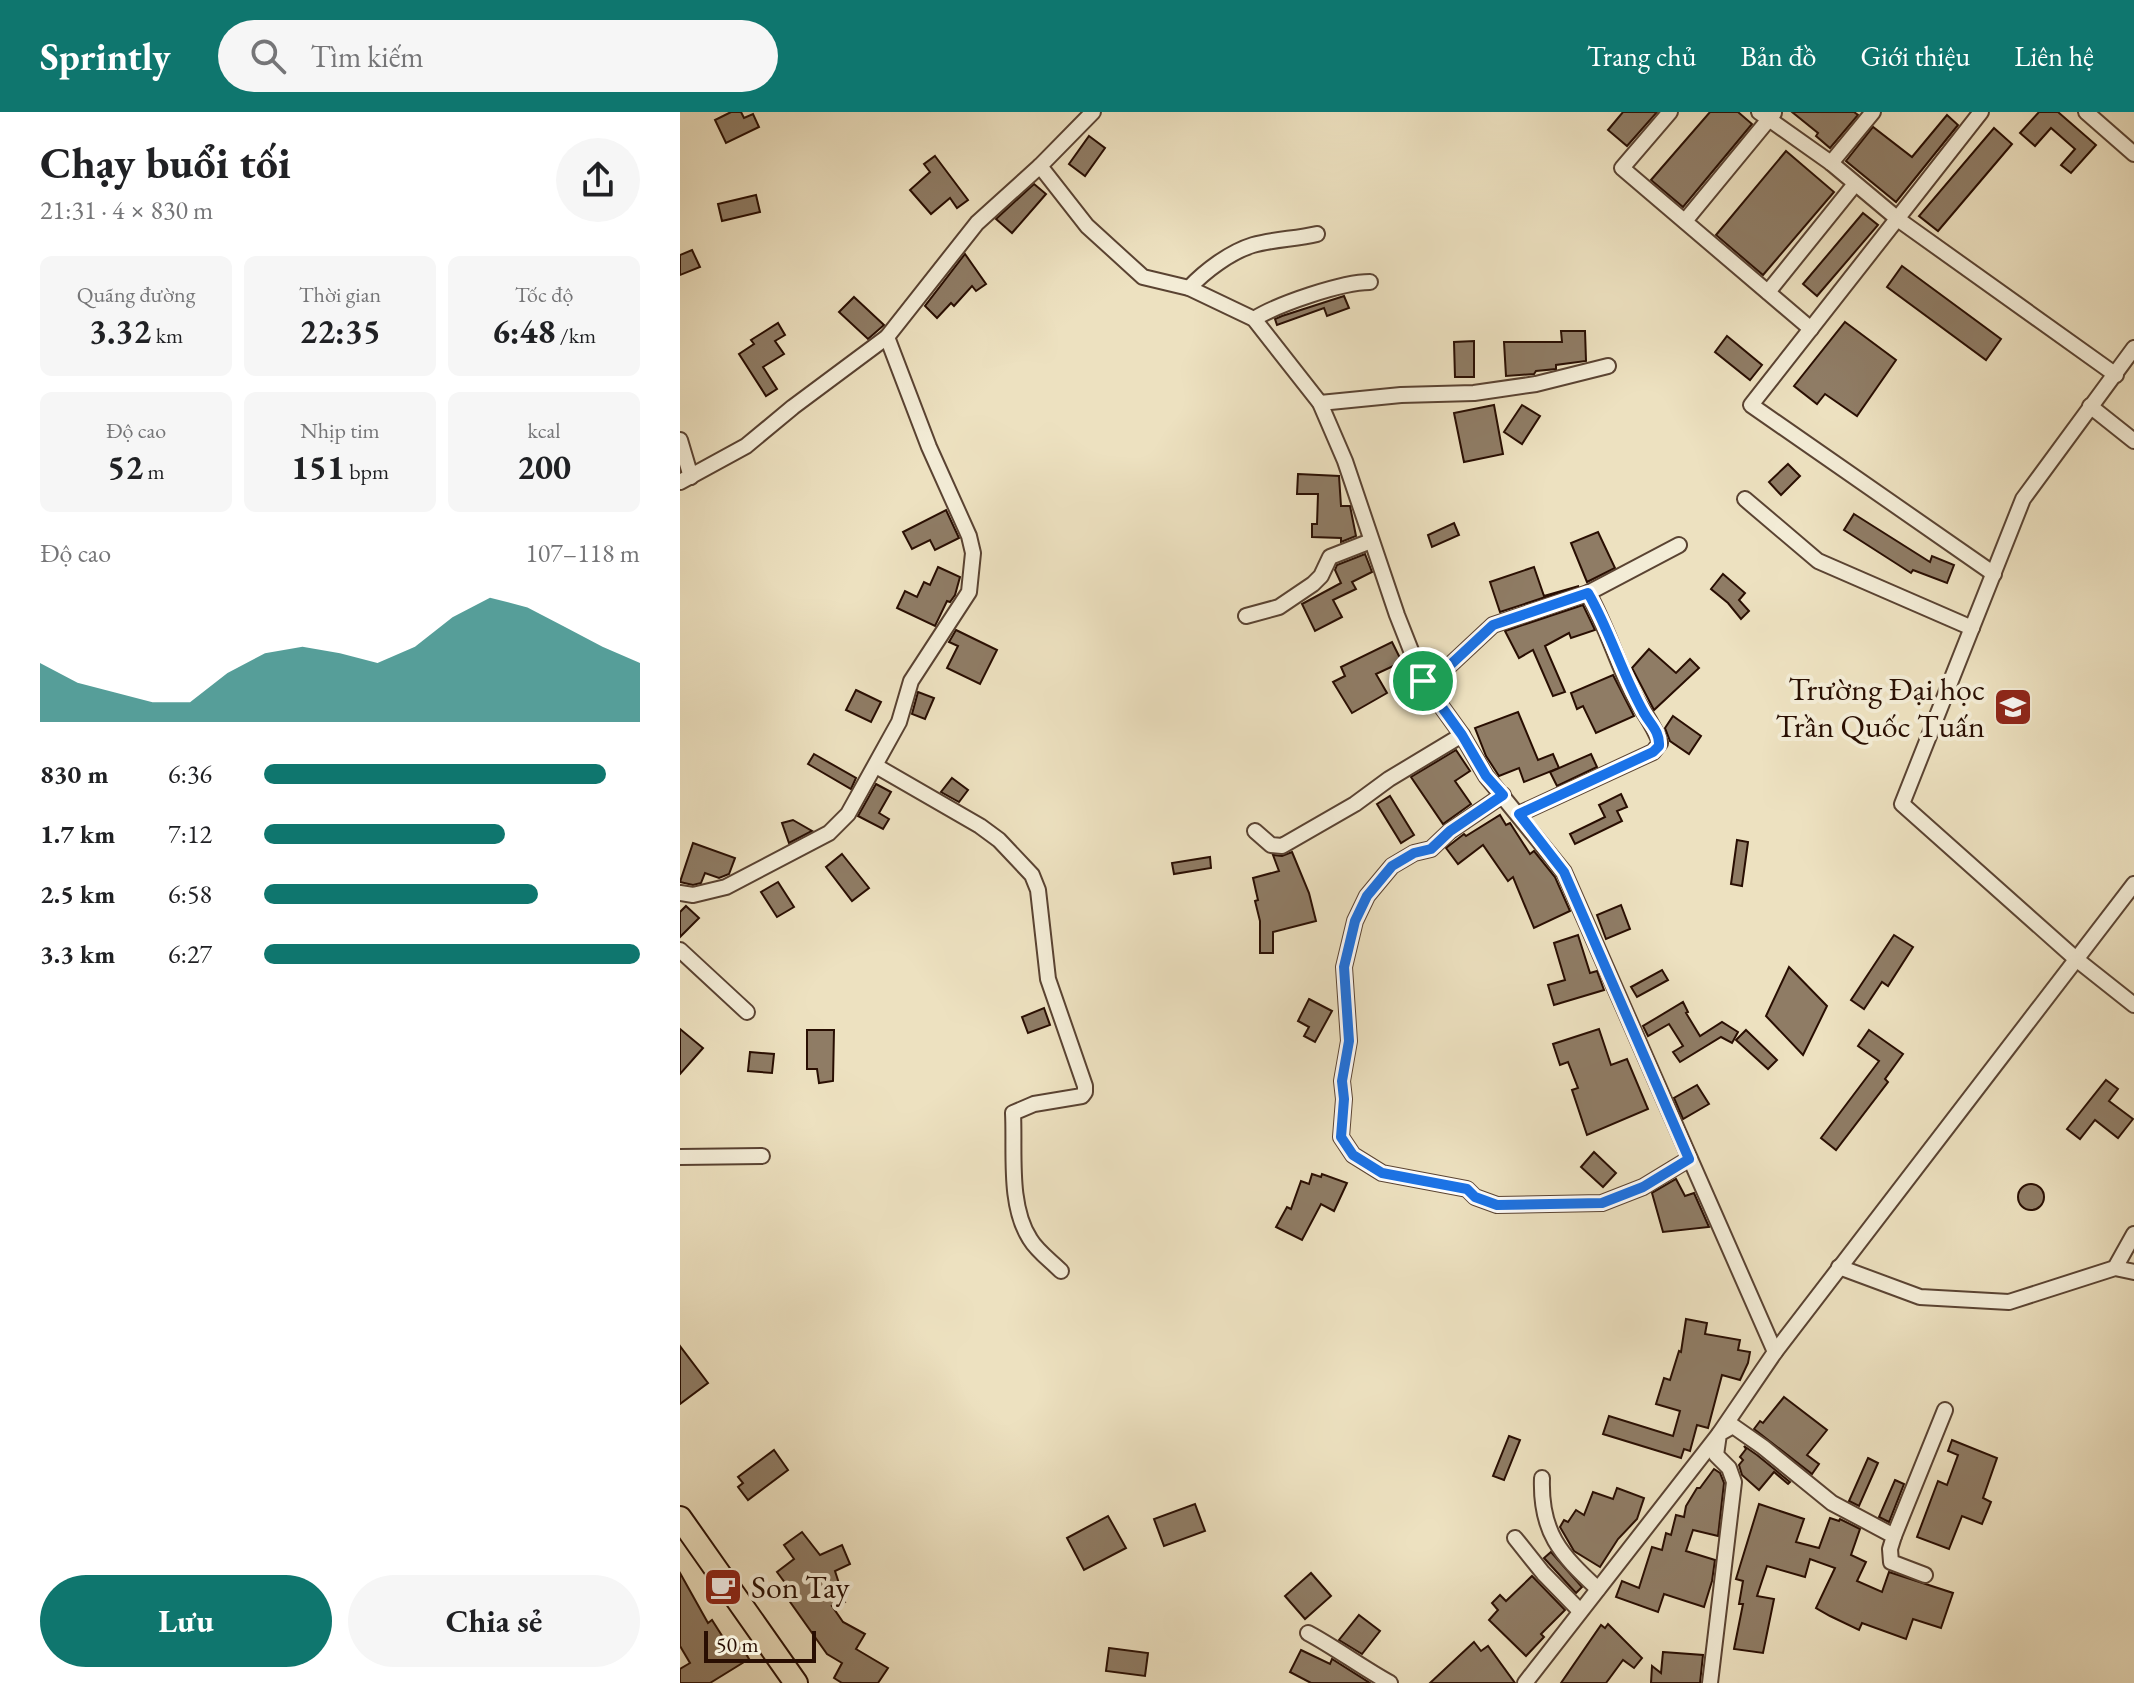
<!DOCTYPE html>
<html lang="vi">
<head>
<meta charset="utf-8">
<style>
	body { margin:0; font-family:"EB Garamond",serif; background:#f6f6f6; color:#202124; height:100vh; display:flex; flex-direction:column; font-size:30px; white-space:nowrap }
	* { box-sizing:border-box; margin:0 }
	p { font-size:26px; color:#757577 }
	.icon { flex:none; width:44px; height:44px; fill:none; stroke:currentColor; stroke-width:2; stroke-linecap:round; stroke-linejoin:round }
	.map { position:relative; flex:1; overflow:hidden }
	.drawer { display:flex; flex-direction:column; background:#fff; width:680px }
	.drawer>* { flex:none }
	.scale { position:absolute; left:24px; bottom:20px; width:112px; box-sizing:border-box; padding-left:8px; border:4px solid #290e02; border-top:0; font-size:22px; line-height:28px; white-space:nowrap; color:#290e02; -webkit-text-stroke:6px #f3ecd6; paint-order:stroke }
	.pin { position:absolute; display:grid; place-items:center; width:68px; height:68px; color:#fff; margin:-34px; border:4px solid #fff; border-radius:50%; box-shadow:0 2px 8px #0007 }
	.round { display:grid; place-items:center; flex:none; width:84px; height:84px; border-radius:42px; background:#f6f6f6 }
	.headline { display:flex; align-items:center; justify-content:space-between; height:136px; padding:0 40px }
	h1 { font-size:44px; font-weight:700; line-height:60px }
	.metrics { display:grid; grid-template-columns:repeat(3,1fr); gap:12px; height:136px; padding:8px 40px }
	.metrics div { display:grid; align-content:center; border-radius:12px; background:#f6f6f6; text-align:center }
	.metrics b { font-size:34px; font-weight:700 }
	.metrics small { font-size:22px; font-weight:400 }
	.metrics p { font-size:22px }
	.chart { height:224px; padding:16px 40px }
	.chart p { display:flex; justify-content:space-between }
	.chart svg { width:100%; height:144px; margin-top:8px; fill:#0f766e; opacity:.7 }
	.button { display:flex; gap:16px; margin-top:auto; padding:16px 40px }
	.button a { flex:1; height:92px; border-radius:48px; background:#0f766e; color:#fff; font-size:32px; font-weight:700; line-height:92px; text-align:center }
	.button a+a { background:#f6f6f6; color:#202124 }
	ul { padding:0 40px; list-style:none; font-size:26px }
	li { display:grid; grid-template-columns:128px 96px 1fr; align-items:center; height:60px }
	li i { height:20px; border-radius:10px; background:#0f766e }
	header { display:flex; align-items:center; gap:48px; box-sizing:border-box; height:112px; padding:0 40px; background:#0f766e; color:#fff }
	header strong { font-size:38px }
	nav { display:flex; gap:44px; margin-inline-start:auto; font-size:28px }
	.search { width:560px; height:72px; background:#f6f6f6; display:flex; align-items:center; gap:20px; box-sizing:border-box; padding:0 28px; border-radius:44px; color:#757577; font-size:30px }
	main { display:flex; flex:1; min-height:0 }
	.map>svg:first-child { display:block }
</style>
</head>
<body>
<header>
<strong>Sprintly</strong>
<div class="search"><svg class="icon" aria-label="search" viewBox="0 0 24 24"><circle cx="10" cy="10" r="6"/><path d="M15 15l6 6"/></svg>Tìm kiếm</div>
<nav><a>Trang chủ</a><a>Bản đồ</a><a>Giới thiệu</a><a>Liên hệ</a></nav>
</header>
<main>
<section class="drawer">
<div class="headline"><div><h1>Chạy buổi tối</h1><p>21:31 · 4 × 830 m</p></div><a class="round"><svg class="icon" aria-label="share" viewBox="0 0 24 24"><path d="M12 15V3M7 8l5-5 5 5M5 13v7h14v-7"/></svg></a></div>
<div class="metrics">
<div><p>Quãng đường</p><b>3.32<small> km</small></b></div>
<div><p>Thời gian</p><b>22:35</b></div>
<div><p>Tốc độ</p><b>6:48<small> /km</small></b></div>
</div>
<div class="metrics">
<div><p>Độ cao</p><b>52<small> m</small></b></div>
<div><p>Nhịp tim</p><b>151<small> bpm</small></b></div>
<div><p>kcal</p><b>200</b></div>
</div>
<div class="chart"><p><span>Độ cao</span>107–118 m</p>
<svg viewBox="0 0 160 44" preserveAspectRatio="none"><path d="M0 44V26L10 32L20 35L30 38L40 38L50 29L60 23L70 21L80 23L90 26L100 21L110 12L120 6L130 9L140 15L150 21L160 26V44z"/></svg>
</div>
<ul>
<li><b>830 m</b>6:36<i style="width:91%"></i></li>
<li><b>1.7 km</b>7:12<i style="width:64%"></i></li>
<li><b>2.5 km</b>6:58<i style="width:73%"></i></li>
<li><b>3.3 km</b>6:27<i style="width:100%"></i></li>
</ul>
<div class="button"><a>Lưu</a><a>Chia sẻ</a></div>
</section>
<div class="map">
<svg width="1454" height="1571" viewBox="0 0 1454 1571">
	<rect width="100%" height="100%" fill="#ede1c0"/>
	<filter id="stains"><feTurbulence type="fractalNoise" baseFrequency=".0025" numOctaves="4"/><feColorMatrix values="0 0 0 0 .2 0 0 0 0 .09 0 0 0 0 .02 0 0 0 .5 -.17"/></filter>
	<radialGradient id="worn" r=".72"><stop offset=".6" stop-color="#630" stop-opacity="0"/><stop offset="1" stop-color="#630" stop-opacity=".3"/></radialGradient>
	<g fill="#8f7c65" stroke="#290e02" stroke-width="2">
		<polygon points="51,0 61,0 64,6 73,2 79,15 46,31 35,8"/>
		<polygon points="943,0 977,0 947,34 928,18"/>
		<polygon points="1030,0 1058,0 1072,12 1003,95 971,68"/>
		<polygon points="1112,0 1174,0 1178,3 1150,36 1136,24 1138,21"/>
		<polygon points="1359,0 1378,0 1416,33 1391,61 1381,53 1395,37 1371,16 1355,34 1340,21"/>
		<polygon points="1267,3 1278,13 1216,90 1166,49 1193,15 1232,45"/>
		<polygon points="1314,16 1332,32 1258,119 1239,104"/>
		<polygon points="409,24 425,36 405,64 389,52"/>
		<polygon points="1106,39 1154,80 1083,163 1036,123"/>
		<polygon points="255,44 288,88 277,96 270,86 251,102 230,78 250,60 244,52"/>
		<polygon points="354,72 366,82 332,121 316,107"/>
		<polygon points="76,83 80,100 42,109 38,92"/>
		<polygon points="1183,101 1198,113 1137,184 1123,172"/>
		<polygon points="12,138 20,155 0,163 0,143"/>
		<polygon points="285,142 306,172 296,179 292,174 274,194 271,191 257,206 245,194"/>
		<polygon points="1222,154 1321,227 1306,248 1207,175"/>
		<polygon points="664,184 669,196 647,204 644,196 597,213 595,207 602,204"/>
		<polygon points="174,185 204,213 188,227 159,200"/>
		<polygon points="1165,210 1216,248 1177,304 1145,282 1137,292 1114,274"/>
		<polygon points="98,211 105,223 95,229 104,242 83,255 97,277 86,284 59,242 74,232 71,228"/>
		<polygon points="881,219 905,219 906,249 876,253 876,257 856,259 854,262 826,264 824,230 882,230"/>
		<polygon points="1047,224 1082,253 1070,268 1035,240"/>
		<polygon points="794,229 794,265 775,265 774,230"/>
		<polygon points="814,293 823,342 784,350 774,301"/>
		<polygon points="842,293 860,304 842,332 824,320"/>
		<polygon points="1108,352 1120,364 1101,383 1089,370"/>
		<polygon points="618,362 659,364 661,394 670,394 676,424 661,430 661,426 632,425 632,412 637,412 638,382 617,382"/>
		<polygon points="266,398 279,426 255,438 250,428 232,437 223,420"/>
		<polygon points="1174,402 1250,450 1252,444 1274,453 1267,471 1233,458 1231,461 1164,418"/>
		<polygon points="774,411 779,423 752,435 748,423"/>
		<polygon points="918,420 935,456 907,470 891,431"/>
		<polygon points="685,442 692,460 672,470 676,477 653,488 662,505 635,519 622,492 661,471 655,458 657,453"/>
		<polygon points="258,455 280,465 275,483 270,490 267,489 255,514 217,496 225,479 237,485 244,470 250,473"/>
		<polygon points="854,455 864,484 899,474 820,500 810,470"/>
		<polygon points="1043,462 1065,481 1059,488 1069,499 1061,507 1048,491 1031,477"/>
		<polygon points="903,493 915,518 891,526 889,521 865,534 885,580 873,584 853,538 839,546 825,519"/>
		<polygon points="276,518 317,538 300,572 267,556 278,534 269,530"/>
		<polygon points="712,530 722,550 696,562 707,581 672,601 653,570 665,564 661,555"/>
		<polygon points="969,537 996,561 1010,547 1019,556 974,598 952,556"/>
		<polygon points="933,563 954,604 916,621 903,594 897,597 891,581"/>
		<polygon points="176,578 201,590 191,610 166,598"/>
		<polygon points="238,580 254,586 245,607 232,602"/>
		<polygon points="838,600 858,648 873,642 879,656 844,670 839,656 819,664 806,644 795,616"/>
		<polygon points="993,604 1021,624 1009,642 990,629 985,616"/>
		<polygon points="776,638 790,659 775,669 791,692 763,712 731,665"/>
		<polygon points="134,642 176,666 171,677 128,652"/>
		<polygon points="911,642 917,655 877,674 870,660"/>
		<polygon points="272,666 288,678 279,690 261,680"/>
		<polygon points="196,672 211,680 199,701 209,707 203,717 178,704"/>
		<polygon points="941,682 947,695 937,699 942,709 895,732 890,722 925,705 919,693"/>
		<polygon points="710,684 734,723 721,731 697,692"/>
		<polygon points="820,703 826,713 830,711 850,742 854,739 875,765 890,799 854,816 833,765 828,769 803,733 778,752 766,736 784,722 786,724"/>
		<polygon points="113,708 132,719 109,731 102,711"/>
		<polygon points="1057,728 1068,730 1062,774 1051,772"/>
		<polygon points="13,731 55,746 49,762 39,766 25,761 21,771 13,773 0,770"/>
		<polygon points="612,740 629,781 636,809 593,820 593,841 580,841 580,809 575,789 578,788 573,766 599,759 593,743 602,744"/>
		<polygon points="162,742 189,776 172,789 146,755"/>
		<polygon points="530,745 531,756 494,762 492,751"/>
		<polygon points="98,770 114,795 97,805 81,780"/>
		<polygon points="941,793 950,817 926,827 917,803"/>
		<polygon points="6,794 19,806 0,825 0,800"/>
		<polygon points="898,823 910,861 917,859 924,878 874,893 868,873 885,868 874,831"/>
		<polygon points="1214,823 1233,835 1208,874 1202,870 1184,897 1171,888"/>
		<polygon points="1109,855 1147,894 1123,943 1086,904"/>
		<polygon points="982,858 988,868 957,885 951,875"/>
		<polygon points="629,887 652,899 635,930 624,924 629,915 618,909"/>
		<polygon points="1003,890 1008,900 1006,901 1020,924 1042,910 1058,920 1052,931 1041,925 1000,950 993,940 1003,934 989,912 968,924 963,914"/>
		<polygon points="364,896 370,913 348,921 342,905"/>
		<polygon points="0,917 23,936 0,962"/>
		<polygon points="919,917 931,953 947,947 968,997 907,1023 892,978 898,976 888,950 880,953 873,932"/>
		<polygon points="127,918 154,918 153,969 139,971 137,957 127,957"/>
		<polygon points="1066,918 1097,948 1088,957 1056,928"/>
		<polygon points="1189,918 1223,942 1205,967 1208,970 1156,1038 1141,1026 1199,949 1178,934"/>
		<polygon points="70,940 94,942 92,961 68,959"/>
		<polygon points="1426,968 1438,977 1429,989 1453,1007 1438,1026 1415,1008 1400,1027 1387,1017"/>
		<polygon points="1017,973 1029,992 1003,1007 994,986"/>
		<polygon points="914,1040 936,1061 923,1075 901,1055"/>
		<polygon points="632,1062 641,1065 642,1062 667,1071 654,1099 641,1092 622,1128 596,1115 607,1095 611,1097 621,1069 629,1072"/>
		<polygon points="996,1067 1005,1084 1014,1081 1029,1115 983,1120 972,1081"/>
		<circle cx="1351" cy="1085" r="13"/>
		<polygon points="1006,1207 1027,1211 1025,1222 1060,1228 1058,1238 1070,1240 1068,1251 1060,1268 1042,1263 1028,1316 1017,1313 1010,1339 1004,1337 1001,1346 923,1322 929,1304 993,1324 1000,1299 976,1292 984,1266 990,1268 999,1239 1001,1240"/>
		<polygon points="0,1234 28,1271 0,1292"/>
		<polygon points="1104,1285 1147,1318 1127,1343 1139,1352 1132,1362 1074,1317 1080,1309 1083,1311"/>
		<polygon points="829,1324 840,1328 824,1368 813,1364"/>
		<polygon points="1272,1328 1317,1346 1303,1386 1311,1390 1302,1412 1282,1404 1269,1437 1237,1425 1258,1369 1267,1373 1278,1343 1268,1339"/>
		<polygon points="1064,1334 1077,1343 1110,1370 1108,1372 1094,1360 1079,1378 1062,1363 1059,1353 1063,1348 1060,1345 1066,1337"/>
		<polygon points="94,1338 108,1358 68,1388 58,1375 63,1371 58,1365"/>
		<polygon points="1188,1346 1198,1351 1179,1394 1169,1389"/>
		<polygon points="1034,1357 1040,1361 1044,1371 1038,1424 1013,1418 1006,1439 1035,1448 1032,1469 1024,1495 984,1482 978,1500 936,1485 942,1469 959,1476 972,1435 982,1438 986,1421 991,1423 996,1403 1004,1405 1006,1394 1017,1376 1020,1376"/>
		<polygon points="1215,1368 1224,1372 1209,1410 1199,1405"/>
		<polygon points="937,1376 964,1386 957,1407 938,1427 920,1455 894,1439 880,1415 884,1408 888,1410 896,1398 904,1403 913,1380 933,1387"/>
		<polygon points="515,1392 525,1419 484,1434 474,1407"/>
		<polygon points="1079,1392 1124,1407 1116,1430 1139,1436 1150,1406 1159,1409 1160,1407 1180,1417 1171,1443 1186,1450 1177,1469 1202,1480 1209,1460 1273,1481 1261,1516 1233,1507 1226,1527 1182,1511 1179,1518 1150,1504 1136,1496 1155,1456 1130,1447 1125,1465 1087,1454 1077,1484 1094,1487 1083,1541 1054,1537 1063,1492 1059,1492 1063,1469 1056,1467"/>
		<polygon points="428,1404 446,1436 404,1458 387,1426"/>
		<polygon points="122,1420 140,1443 162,1433 170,1452 155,1459 165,1490 152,1494 163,1510 185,1522 176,1537 208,1556 198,1571 162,1571 154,1566 162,1551 147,1542 108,1487 114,1483 97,1460 114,1447 104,1433"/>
		<polygon points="871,1440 902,1475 896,1481 864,1446"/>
		<polygon points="0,1461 28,1511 32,1508 46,1530 48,1528 53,1537 60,1532 69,1547 30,1571 0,1571 0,1557 10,1551 0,1534"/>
		<polygon points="631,1461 651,1484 625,1507 605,1484"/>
		<polygon points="852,1464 885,1498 861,1522 864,1525 846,1544 809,1508 818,1498 812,1491 820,1483 826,1489"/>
		<polygon points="679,1503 700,1519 682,1542 659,1528"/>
		<polygon points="928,1512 962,1546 954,1556 943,1548 926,1571 881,1571 921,1513 925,1516"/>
		<polygon points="794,1530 801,1539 808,1534 835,1571 750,1571"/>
		<polygon points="429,1536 468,1541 465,1564 426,1559"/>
		<polygon points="621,1538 650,1552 652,1547 690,1571 631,1571 610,1560"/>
		<polygon points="983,1540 1023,1543 1020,1571 971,1571 972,1554 981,1561"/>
	</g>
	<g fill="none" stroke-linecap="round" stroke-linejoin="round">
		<defs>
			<g id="minor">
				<polyline points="413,0 360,54 407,114 463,165 509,176 574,207 640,291 665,349 717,503 743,569 782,623 806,664 884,760 1095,1240 1039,1322 845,1571"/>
				<polyline points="990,0 942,56 1131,217"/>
				<polyline points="1079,0 1151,51 1219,108 1436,263"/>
				<polyline points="1301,0 1071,293 1314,462"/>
				<polyline points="1406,0 1454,42"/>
				<polyline points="1151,51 1193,0"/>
				<polyline points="1005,109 1094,1"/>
				<path d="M 509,176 C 525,159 550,140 573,133 C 594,127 616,127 637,122"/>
				<polyline points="1088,180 1175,72"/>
				<path d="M 574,207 C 598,192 662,170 690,170"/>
				<polyline points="1454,236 1343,387 1222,692 1396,847 1454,893"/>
				<polyline points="640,291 721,283 794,281 856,272 928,254"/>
				<polyline points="1410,294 1454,329"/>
				<polyline points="0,328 11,365"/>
				<polyline points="0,370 66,334 113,295 207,225 297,111 360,54"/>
				<polyline points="1065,387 1138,449 1292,516"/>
				<polyline points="566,504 599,495 633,472 641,464 650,445 691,429"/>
				<polyline points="743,569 768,555 813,513 908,481 999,433"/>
				<path d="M 196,654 L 300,714 L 319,728 L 352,763 L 358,778 L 368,867 L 405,974 L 405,980 L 402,984 L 354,992 L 333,1001 C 335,1040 328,1093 350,1127 C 357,1139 371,1149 381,1159"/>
				<polyline points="823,683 770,719 751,737 734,741 712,754 687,784 675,809 664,855 669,929 662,969 664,987 661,1025 673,1043 702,1061 787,1077 795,1085 817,1093 922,1091 963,1075 1009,1047"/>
				<path d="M 839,702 L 973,640 L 980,631 C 974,612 961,598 952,580 C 936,548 926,513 908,481"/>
				<polyline points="575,719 591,733 602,734 675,692 709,667 782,623"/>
				<polyline points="0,781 13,783 46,775 149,721 168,702 219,610 231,569 289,480 293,441 289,424 249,335 207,225"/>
				<polyline points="0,838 67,900"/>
				<polyline points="0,1045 82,1044"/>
				<polyline points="1159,1155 1240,1185 1329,1190 1435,1156 1454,1160"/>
				<polyline points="1435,1156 1454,1122"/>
				<polyline points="1095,1240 1454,772"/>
				<path d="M 862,1366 C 860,1420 880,1442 918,1477"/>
				<polyline points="1214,1424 1265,1298"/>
				<polyline points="835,1426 863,1461 900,1499"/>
				<path d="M 628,1521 C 656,1536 681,1555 710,1571"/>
				<polyline points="1030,1571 1054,1370 1049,1356 1036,1343 1039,1322 1053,1314 1083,1335 1152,1391 1214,1424 1210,1437 1211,1450 1245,1463"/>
			</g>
			<polyline id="highway" points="0,1406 116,1571"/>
		</defs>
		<use href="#minor" stroke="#5a4332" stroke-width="18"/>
		<use href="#highway" stroke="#290e02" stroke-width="26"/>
		<use href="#minor" stroke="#f3ecd6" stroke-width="14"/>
		<use href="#highway" stroke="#ede1c0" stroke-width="22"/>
	</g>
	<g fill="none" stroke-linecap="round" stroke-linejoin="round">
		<defs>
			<path id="route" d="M 908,481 C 930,519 942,562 964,601 C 971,613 980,620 979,634 L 973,640 L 839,702 L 884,760 L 1009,1047 L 963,1075 L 922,1091 L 817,1093 L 795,1085 L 787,1077 L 702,1061 L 673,1043 L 661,1025 L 664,987 L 662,969 L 669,929 L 664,855 L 675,809 L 687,784 L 712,754 L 734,741 L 751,737 L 770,719 L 823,683 L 806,664 L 782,623 L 743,569 L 768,555 L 813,513 Z"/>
		</defs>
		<use href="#route" stroke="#fff" stroke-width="16"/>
		<use href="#route" stroke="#1a73e8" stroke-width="10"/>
	</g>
	<defs>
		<symbol id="university-square" viewBox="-11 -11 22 22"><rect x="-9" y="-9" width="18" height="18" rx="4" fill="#8f2418" stroke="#f3ecd6"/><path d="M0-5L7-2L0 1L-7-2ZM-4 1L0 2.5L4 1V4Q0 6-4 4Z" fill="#fff"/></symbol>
		<symbol id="cafe-square" viewBox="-11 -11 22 22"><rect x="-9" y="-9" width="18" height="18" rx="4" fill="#8f2418" stroke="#f3ecd6"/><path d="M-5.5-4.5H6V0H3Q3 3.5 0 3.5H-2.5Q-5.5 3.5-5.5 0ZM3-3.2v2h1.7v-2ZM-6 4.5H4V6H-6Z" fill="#fff"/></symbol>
	</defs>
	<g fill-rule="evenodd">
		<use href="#university-square" x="1311" y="573" width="44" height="44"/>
		<use href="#cafe-square" x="21" y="1453" width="44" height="44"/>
	</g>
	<g text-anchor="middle" stroke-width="8" stroke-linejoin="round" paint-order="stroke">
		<g font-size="32" fill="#290e02" stroke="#f3ecd6" text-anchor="end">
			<text x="1305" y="588">Trường Đại học<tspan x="1305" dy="37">Trần Quốc Tuấn</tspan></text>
			<text x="71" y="1486" text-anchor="start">Son Tay</text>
		</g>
	</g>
	<rect width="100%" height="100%" filter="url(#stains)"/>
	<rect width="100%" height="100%" fill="url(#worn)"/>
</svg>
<div class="scale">50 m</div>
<div class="pin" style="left:743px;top:569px;background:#1e9e55"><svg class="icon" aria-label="arrive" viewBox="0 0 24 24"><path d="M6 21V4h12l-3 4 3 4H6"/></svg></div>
</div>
</main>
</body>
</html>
